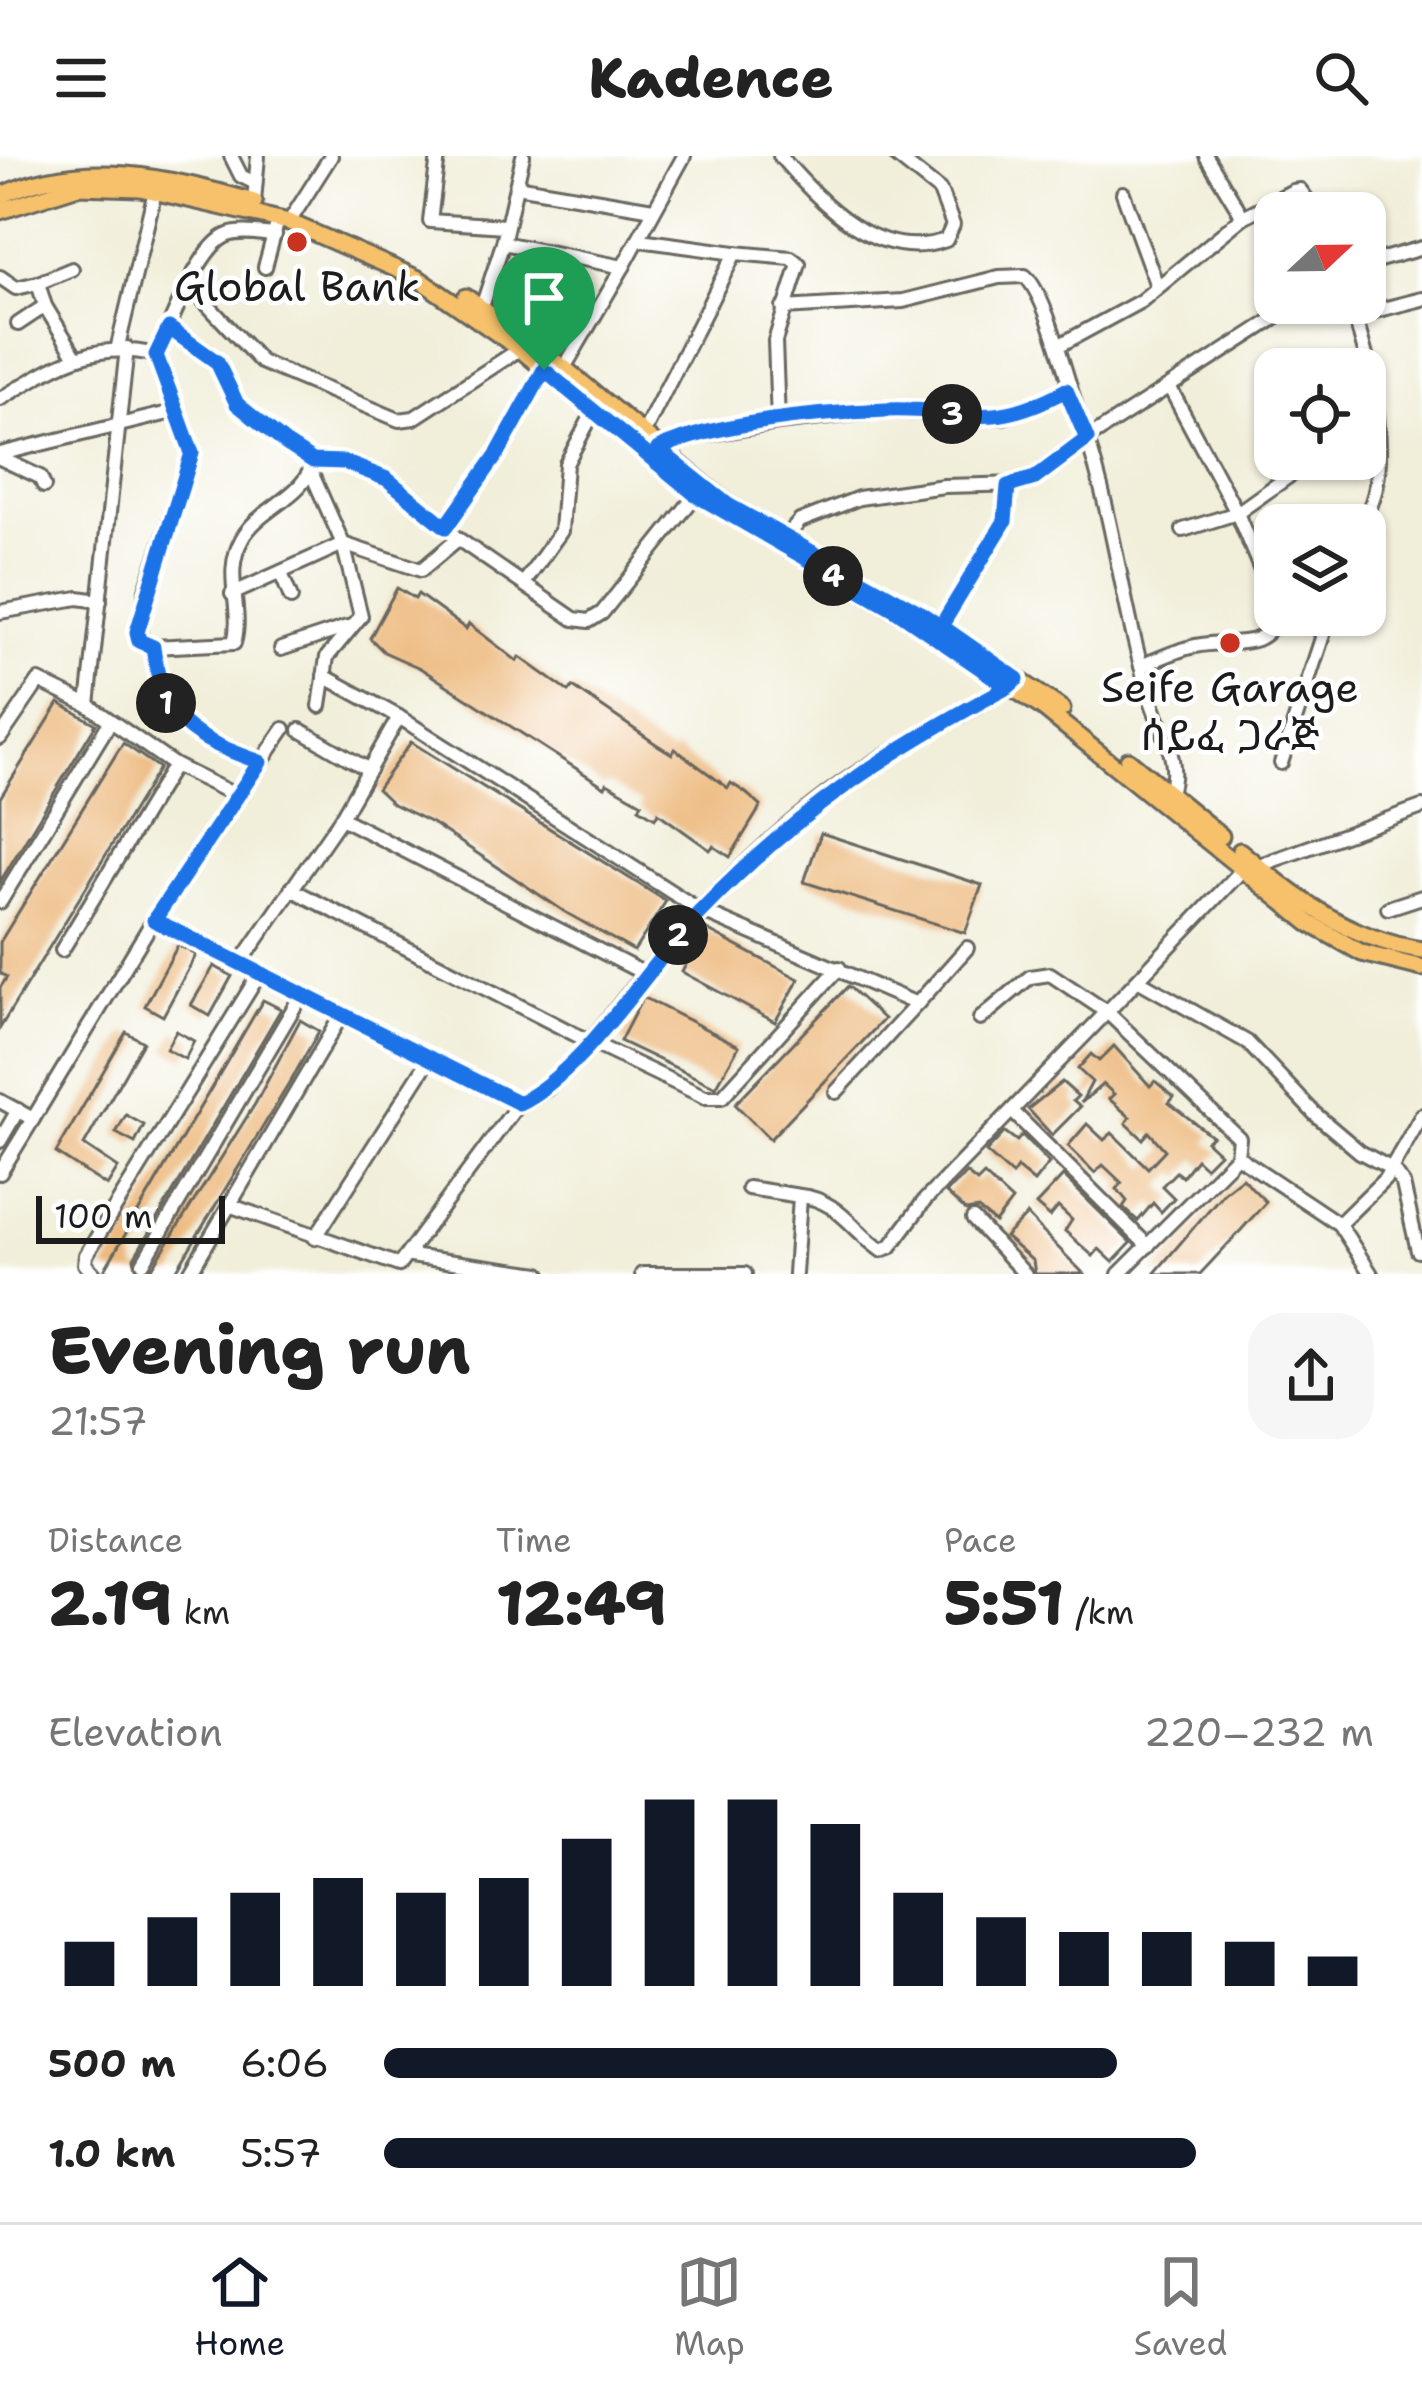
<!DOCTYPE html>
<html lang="en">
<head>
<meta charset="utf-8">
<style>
	body { margin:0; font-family:"Shantell Sans","Noto Sans Ethiopic",sans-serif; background:#f6f6f6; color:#222; height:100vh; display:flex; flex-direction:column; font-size:45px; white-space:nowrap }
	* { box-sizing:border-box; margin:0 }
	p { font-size:39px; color:#767676 }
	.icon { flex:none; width:66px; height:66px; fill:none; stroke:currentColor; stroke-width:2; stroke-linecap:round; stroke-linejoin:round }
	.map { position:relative; height:1118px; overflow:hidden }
	.panel { display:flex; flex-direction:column; background:#fff; flex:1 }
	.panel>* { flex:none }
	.needle { width:78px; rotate:68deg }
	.buttons { position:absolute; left:1254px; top:36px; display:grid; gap:24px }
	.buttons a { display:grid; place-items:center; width:132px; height:132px; border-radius:24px; background:#fff; box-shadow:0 3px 9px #0004; font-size:60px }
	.scale { position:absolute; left:36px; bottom:30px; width:189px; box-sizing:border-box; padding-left:12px; border:6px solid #1c1c1c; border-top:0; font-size:33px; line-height:42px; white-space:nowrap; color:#1c1c1c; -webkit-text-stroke:9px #fff; paint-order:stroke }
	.pin { position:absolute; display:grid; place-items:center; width:102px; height:102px; color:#fff; margin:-123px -51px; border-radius:50% 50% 50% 0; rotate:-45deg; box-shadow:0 0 12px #0007 }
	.pin .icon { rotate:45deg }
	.km { position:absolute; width:60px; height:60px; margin:-30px; border-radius:50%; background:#222; color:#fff; font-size:33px; line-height:60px; text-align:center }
	.round { display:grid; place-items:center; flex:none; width:126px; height:126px; border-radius:36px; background:#f6f6f6 }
	.overview { display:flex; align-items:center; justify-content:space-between; height:204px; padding:0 48px }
	h1 { font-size:66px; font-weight:800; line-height:90px }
	.figures { display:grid; grid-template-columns:repeat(3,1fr); gap:18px; height:204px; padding:12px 48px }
	.figures div { display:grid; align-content:center }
	.figures b { font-size:60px; font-weight:800 }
	.figures small { font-size:33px; font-weight:400 }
	.figures p { font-size:33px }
	.chart { height:336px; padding:24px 48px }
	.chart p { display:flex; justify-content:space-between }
	.chart svg { width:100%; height:216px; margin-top:12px; stroke:#111827; stroke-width:6 }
	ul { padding:0 48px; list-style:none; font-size:39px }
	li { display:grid; grid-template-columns:192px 144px 1fr; align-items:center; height:90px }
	li i { height:30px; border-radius:15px; background:#111827 }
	header { display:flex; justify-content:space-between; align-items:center; height:156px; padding:0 48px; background:#fff; font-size:54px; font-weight:800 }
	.tab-bar { display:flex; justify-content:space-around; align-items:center; height:168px; border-top:3px solid #e0e0e0; background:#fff; font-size:33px; color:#767676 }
	.tab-bar a { display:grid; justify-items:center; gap:6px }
	.tab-bar .current { color:#111827 }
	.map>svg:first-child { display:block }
</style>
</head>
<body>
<header><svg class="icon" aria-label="menu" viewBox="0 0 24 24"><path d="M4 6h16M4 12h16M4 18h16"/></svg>Kadence<svg class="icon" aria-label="search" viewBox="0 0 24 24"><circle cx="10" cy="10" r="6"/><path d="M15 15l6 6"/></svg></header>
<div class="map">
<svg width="1422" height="1118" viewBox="0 0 1422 1118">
	<rect width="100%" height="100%" fill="#fff"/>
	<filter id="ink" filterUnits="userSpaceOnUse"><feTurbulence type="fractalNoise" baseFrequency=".00833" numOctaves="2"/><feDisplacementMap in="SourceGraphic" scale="24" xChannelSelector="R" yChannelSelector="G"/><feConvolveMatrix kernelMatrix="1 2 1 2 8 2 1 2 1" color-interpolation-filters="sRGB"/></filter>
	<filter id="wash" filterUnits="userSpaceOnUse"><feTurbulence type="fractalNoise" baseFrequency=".004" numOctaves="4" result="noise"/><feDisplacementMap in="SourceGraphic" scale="48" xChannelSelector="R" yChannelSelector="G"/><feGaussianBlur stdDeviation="2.7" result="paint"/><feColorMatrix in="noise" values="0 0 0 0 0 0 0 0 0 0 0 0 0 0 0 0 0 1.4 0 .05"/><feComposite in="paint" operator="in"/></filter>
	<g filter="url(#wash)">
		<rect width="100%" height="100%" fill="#f1eed9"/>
		<g id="blocks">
			<g fill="#edb97e">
				<polygon points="397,432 415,443 418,438 466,473 469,468 517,505 520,501 569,536 573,531 656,588 672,598 675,593 728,632 731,627 746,637 761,650 730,701 713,690 710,694 658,657 655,662 639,652 642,647 607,627 605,631 420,512 384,496 370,482"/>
				<polygon points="59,547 96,568 0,726 0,642"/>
				<polygon points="411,586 666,745 634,795 565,756 432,667 393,648 377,633"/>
				<polygon points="123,587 159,612 0,872 0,832 7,821 0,817 0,786"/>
				<polygon points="821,677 982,729 965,777 804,726"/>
				<polygon points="705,773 799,823 775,866 682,816"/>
				<polygon points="178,789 196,799 163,860 145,850"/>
				<polygon points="214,810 232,820 210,860 191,849"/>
				<polygon points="848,830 884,863 770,983 735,948"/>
				<polygon points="643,841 739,890 716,931 620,885"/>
				<polygon points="263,844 281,853 134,1102 137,1115 152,1112 255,948 300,864 319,875 293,921 174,1118 115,1118 105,1113"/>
				<polygon points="176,875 194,885 185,903 166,893"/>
				<polygon points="126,876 143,886 84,989 118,1012 107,1030 56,997"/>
				<polygon points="1114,890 1150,930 1155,925 1174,941 1169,947 1212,980 1206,985 1219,997 1205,1011 1196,1003 1182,1021 1176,1016 1162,1030 1174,1042 1161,1056 1153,1047 1138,1065 1123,1051 1127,1045 1117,1033 1122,1027 1103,1009 1095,1017 1068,990 1087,968 1104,984 1112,977 1148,1012 1165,994 1149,976 1143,983 1126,967 1130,961 1109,943 1114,938 1103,928 1081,947 1092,926 1078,913 1091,898 1099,905"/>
				<polygon points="1062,926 1078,940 1073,945 1080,951 1052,979 1028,953"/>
				<polygon points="126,959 144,969 135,987 116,977"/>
				<polygon points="1005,976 1017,985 1022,979 1049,1007 1034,1026 1017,1012 1012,1019 986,996"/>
				<polygon points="966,1017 977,1026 984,1019 1012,1045 995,1067 978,1053 966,1055 946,1037"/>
				<polygon points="1063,1020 1131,1087 1113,1106 1099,1093 1093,1100 1065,1075 1072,1064 1058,1051 1050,1061 1036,1049"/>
				<polygon points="1242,1022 1266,1046 1242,1073 1200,1118 1154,1118 1224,1036"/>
				<polygon points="1027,1059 1040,1073 1084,1118 1035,1118 1033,1105 1005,1081"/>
			</g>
		</g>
	</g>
	<g filter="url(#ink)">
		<use href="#blocks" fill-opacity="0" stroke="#67665e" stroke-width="3"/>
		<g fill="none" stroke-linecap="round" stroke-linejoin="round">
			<defs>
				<g id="minor">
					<polyline points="231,0 241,20 255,27"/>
					<polyline points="438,0 430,65 505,70"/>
					<path d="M 780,0 C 822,48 877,108 946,84 L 953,69 L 940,35 L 896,0"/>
					<polyline points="1206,0 1243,61"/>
					<polyline points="516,30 653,53"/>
					<polyline points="1123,37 1157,130"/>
					<polyline points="254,46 258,0"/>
					<polyline points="289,66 331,0"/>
					<path d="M 275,79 C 260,78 241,74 228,79 C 198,90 170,171 156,199 L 192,297 L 146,434 L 139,485 L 153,491 L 234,487 C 244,453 222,418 242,383 C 258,352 306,341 313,305"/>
					<polyline points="640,84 735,97 642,280"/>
					<polyline points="503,87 623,111 564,212"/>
					<polyline points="735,97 791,102 799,108 775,185 778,267 882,255 1004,261 1066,234"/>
					<polyline points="1365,108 1422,92"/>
					<polyline points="265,111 276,71"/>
					<polyline points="623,111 684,0"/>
					<polyline points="0,121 16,132 38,127 45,150 76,201"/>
					<polyline points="38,127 72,113"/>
					<polyline points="189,129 261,206 399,264 414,262 520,193"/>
					<path d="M 1349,147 C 1371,201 1398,320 1360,369"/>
					<polyline points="482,151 503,87 523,0"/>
					<path d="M 783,152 L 903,145 L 999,121 L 1025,120 C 1050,143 1071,244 1087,283 L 1299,147"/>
					<polyline points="1355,160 1422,143"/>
					<polyline points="18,168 45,150"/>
					<polyline points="169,172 217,206 237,248 285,287 313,305 344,306 387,323 458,383 574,463 589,465 602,457 696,339"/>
					<polyline points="118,190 155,35"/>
					<polyline points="1058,190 1141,145 1243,61 1293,35 1300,34 1317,57"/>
					<polyline points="1170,232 1237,357 1275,448"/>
					<path d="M 0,243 C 54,211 91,183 156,199"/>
					<polyline points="657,294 698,280 778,267"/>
					<polyline points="0,298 177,255"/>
					<polyline points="0,302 40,321 44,330"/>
					<polyline points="311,316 343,388 361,460 327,501 320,550"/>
					<polyline points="446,371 498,297 544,214"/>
					<polyline points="1183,374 1237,357 1313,303"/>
					<path d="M 786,381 L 800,365 L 859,342 L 944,330 L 1023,328 L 1087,283 C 1116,370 1123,460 1152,547 C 1162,577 1181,605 1170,636"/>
					<polyline points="281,417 291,442"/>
					<polyline points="525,426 561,375 566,308 594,255"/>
					<polyline points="232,438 343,388 421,414 458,383"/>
					<polyline points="0,456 78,442 100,445"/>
					<polyline points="1274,469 1313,468 1323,479 1281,607"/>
					<polyline points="941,470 1005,365 1008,330"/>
					<path d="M 153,491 C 163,568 191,581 260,606"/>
					<polyline points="281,493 347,471"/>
					<path d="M 1141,510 C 1158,503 1177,494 1195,490 C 1226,482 1267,498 1276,459"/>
					<polyline points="324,520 399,561 701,755 917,848 967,792"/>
					<polyline points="88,549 174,609 235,639"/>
					<polyline points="300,574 369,614"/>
					<polyline points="0,582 39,525 88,549 127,192"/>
					<polyline points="341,662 643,817"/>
					<polyline points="1257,710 1422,651"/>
					<path d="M 291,733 L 590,886 C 669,784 759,678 869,609 C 915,580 968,560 1012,528"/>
					<polyline points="0,746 110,566"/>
					<polyline points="1388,752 1422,741"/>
					<polyline points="154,763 284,573"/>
					<polyline points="62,794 174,609"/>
					<polyline points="242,805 341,662 399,561"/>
					<polyline points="1141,826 1247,886 1315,958 1360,996 1392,1013 1403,1028 1418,1095"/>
					<polyline points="980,863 1030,821 1050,818 1107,856 1244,712"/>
					<polyline points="836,936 917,848"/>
					<polyline points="0,945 33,963 154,763 519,947"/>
					<polyline points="1012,955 1148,1090"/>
					<polyline points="0,985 18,954"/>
					<polyline points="1237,1000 1339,1068 1371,1118"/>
					<polyline points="0,1017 33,963"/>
					<polyline points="748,1032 800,1040"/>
					<polyline points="229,1049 399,1109 519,947 547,933 590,886 705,941 722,941 839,812"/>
					<polyline points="973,1063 1025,1118"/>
					<polyline points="1339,1068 1385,1023 1422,959"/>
					<polyline points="315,1082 430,902"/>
					<polyline points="410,1100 540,1118"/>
					<polyline points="143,1107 302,838"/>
					<polyline points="94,1118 85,1108 86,1099 260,817"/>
					<polyline points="189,1118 341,860"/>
					<polyline points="642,1118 745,1118"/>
					<path d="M 795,1118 L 800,1040 C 837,1043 853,1075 881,1094 L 890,1091 L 925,1044 L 1107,856 L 1239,982 L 1237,1000 L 1119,1118"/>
				</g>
				<g id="major">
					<path d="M 0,40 C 82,0 170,22 254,46"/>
					<polyline points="0,55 78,30 140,32 289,66 419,123 520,193 696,339 896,455 1043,552 1309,767 1362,797 1422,812"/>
					<polyline points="466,141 564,212 728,348 973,492"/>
					<polyline points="997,509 1062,553"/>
					<polyline points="1128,604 1221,680"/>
					<path d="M 1240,695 C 1295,742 1348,783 1422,794"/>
				</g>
			</defs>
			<use href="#minor" stroke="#67665e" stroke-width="18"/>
			<use href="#major" stroke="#67665e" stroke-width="21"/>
			<use href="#minor" stroke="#fff" stroke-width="12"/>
			<use href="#major" stroke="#f6c16b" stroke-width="15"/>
		</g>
	</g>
	<g fill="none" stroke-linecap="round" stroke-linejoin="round" filter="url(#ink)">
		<defs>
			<path id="route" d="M 544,214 L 498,297 L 446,371 L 387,323 L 344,306 L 313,305 L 285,287 L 237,248 L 217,206 L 169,172 L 156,199 L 192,297 L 137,476 L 139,485 L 153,491 C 163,567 191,581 260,606 L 154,764 L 519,947 C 585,915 646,812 700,756 C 796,656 886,596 1008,531 L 1017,523 L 941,470 L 1005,365 L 1008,330 L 1035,322 L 1087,283 L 1066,234 C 985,278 968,251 886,254 C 823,257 714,266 658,293 L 728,349 L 919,456 L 1017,523 L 1008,531 L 896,454 L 696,339 L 544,214"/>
		</defs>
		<use href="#route" stroke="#fff" stroke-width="24"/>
		<use href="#route" stroke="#1a73e8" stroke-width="15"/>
	</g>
	<g fill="#c8321e" stroke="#fff" stroke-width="4.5">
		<circle cx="297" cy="86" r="12"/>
		<circle cx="1230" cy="487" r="12"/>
	</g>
	<g text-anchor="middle" stroke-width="9" stroke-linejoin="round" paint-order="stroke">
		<g font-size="42" fill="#1c1c1c" stroke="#fff">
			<text x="297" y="145">Global Bank</text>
			<text x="1230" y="546">Seife Garage<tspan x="1230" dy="48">ሰይፈ ጋራጅ</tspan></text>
		</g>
	</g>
</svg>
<div class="buttons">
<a><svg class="needle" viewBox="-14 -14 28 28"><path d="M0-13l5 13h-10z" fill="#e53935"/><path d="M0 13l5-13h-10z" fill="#767676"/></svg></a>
<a><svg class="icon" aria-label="locate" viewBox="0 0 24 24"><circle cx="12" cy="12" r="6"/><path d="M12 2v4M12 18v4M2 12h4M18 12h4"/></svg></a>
<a><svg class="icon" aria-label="layers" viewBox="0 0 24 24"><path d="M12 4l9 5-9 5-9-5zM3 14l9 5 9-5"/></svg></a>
</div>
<div class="scale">100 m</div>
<div class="pin" style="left:544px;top:214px;background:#1e9e55"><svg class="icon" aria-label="arrive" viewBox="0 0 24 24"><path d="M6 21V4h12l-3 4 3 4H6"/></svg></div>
<b class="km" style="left:166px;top:547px">1</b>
<b class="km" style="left:678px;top:779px">2</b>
<b class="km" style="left:952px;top:258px">3</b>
<b class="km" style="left:833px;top:420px">4</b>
</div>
<section class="panel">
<div class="overview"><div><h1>Evening run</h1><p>21:57</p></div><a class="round"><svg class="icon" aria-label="share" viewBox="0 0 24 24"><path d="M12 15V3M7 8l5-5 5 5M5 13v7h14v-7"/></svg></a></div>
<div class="figures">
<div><p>Distance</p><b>2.19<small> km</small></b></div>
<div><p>Time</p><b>12:49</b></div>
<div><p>Pace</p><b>5:51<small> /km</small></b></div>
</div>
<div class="chart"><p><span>Elevation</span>220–232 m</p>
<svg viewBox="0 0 160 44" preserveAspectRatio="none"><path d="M5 44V35M15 44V30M25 44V25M35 44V22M45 44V25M55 44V22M65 44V14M75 44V6M85 44V6M95 44V11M105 44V25M115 44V30M125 44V33M135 44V33M145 44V35M155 44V38"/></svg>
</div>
<ul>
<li><b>500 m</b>6:06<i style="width:74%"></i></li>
<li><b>1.0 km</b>5:57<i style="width:82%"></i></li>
</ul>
</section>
<nav class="tab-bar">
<a class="current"><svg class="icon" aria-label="home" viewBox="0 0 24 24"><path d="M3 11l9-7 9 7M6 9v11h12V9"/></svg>Home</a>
<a><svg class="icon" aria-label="map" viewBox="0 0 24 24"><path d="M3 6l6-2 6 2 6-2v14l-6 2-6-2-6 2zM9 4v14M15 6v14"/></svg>Map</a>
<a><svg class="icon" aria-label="saved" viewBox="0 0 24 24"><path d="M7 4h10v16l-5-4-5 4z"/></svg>Saved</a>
</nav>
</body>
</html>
